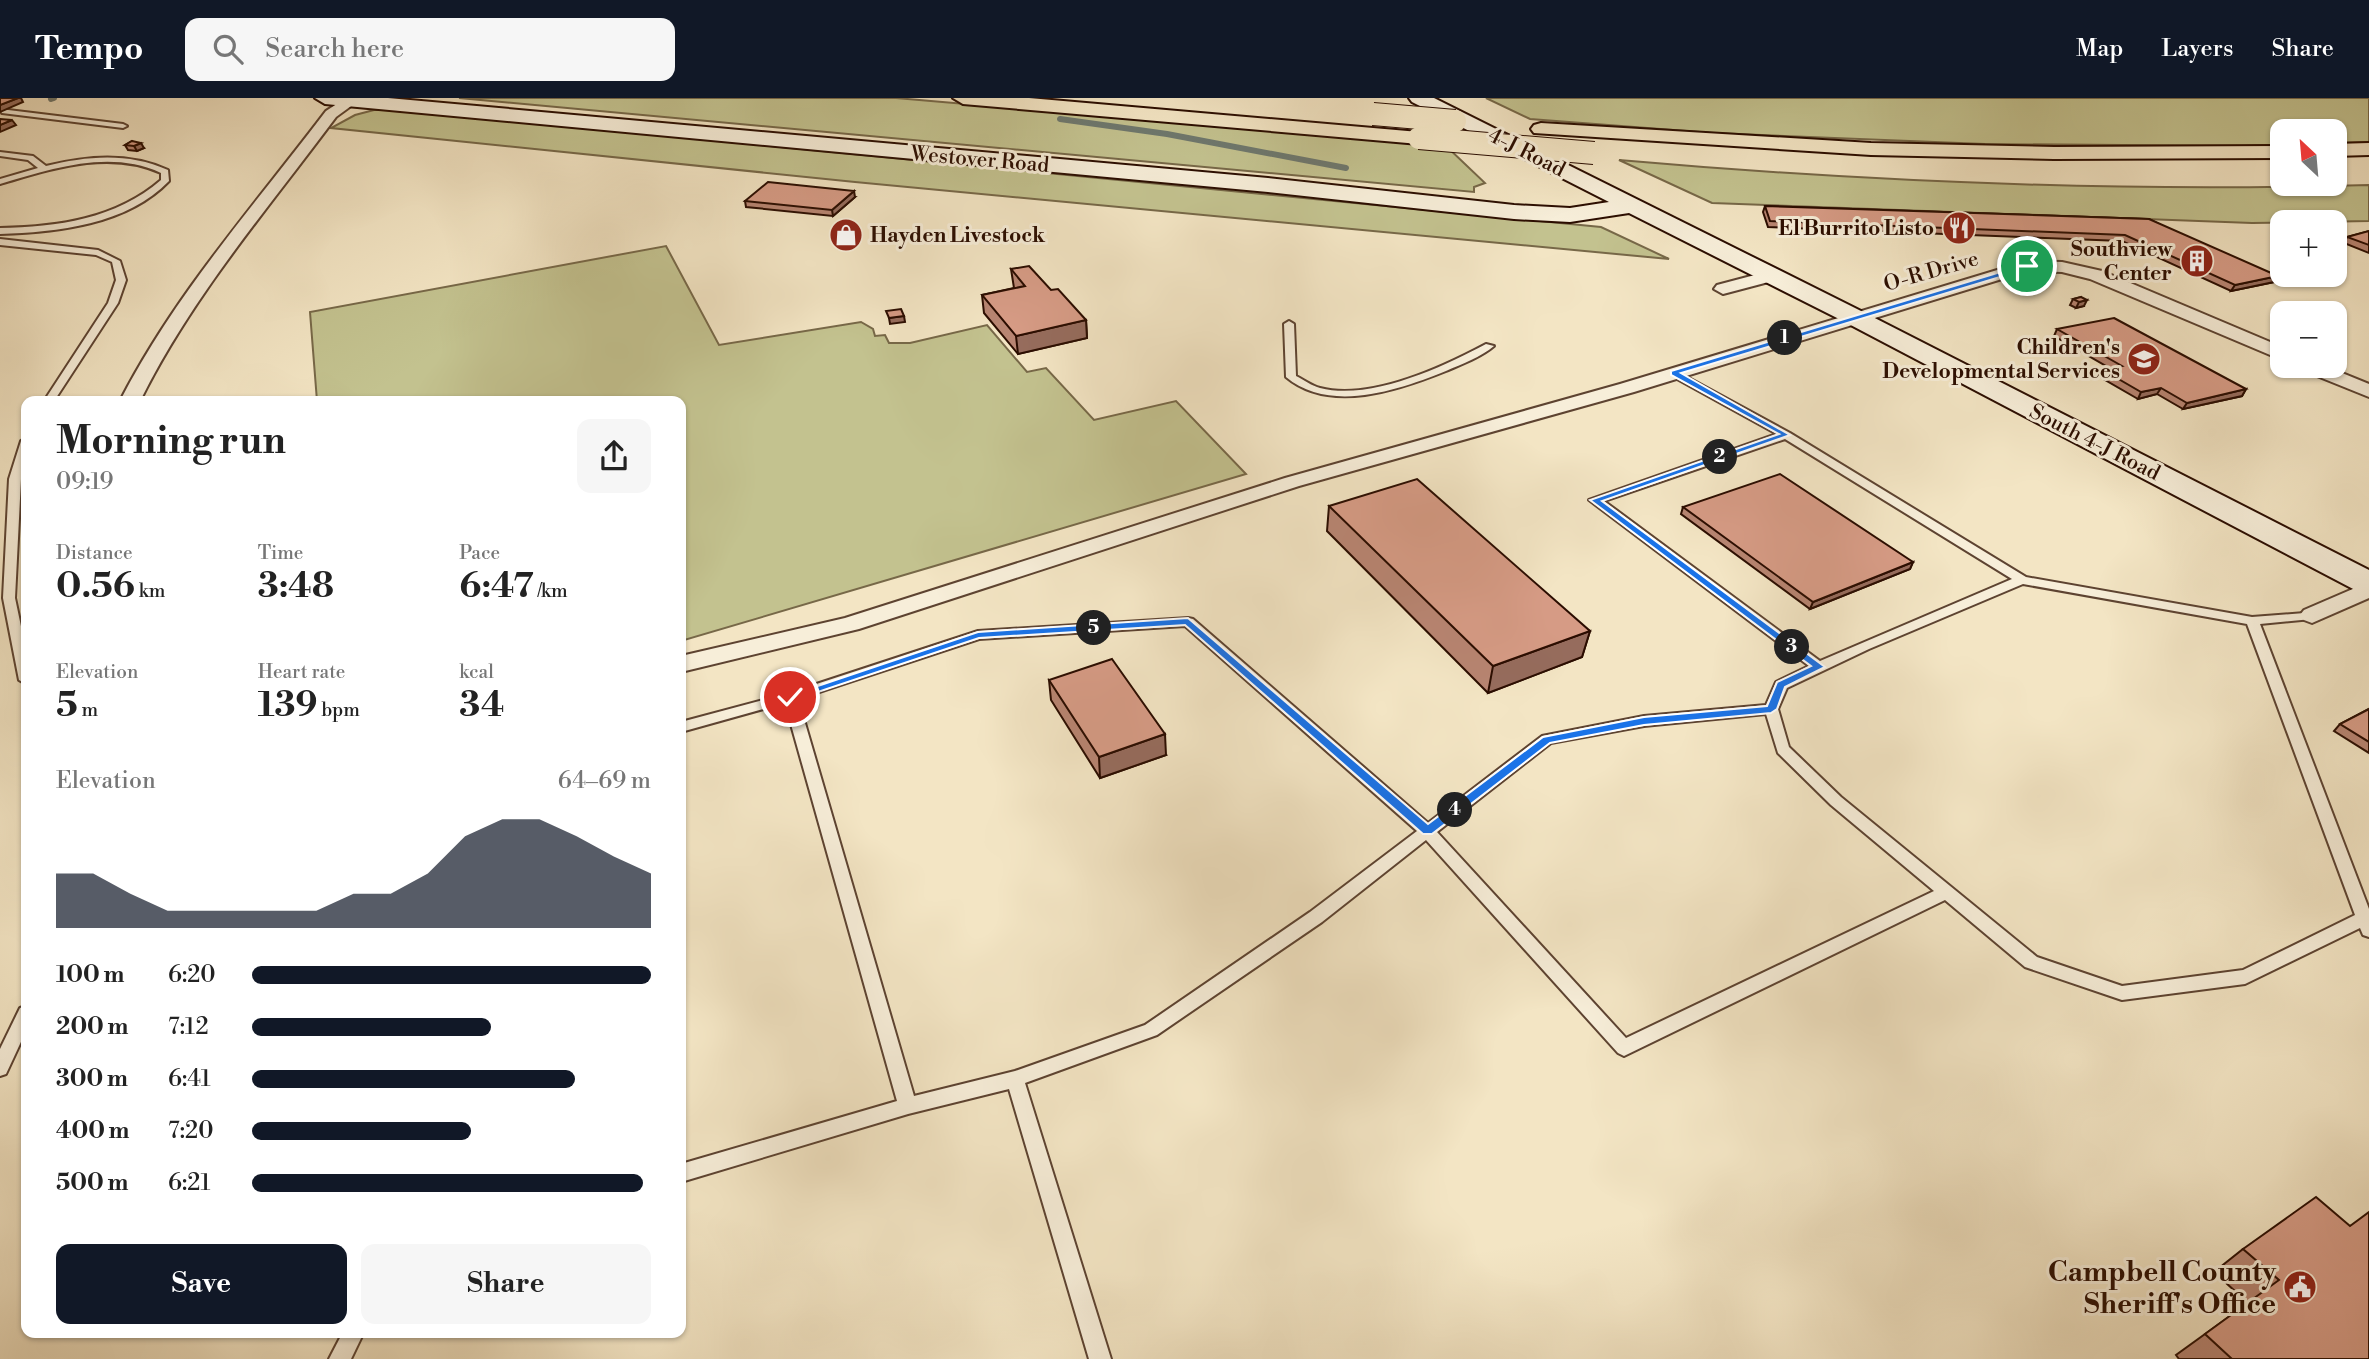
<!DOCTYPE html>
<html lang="en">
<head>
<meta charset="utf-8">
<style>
	body { margin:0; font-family:"Libre Bodoni",serif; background:#f6f6f6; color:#222; height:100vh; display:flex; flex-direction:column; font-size:26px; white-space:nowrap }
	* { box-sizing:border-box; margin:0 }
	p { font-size:23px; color:#767676 }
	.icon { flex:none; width:38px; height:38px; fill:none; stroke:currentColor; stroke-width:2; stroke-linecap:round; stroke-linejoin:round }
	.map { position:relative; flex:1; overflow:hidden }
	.details { position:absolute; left:21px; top:298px; width:665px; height:942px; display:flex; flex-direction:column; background:#fff; border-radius:14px; box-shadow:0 2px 5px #0004 }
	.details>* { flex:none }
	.needle { width:46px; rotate:334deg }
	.controls { position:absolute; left:2270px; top:21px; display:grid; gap:14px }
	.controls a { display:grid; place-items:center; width:77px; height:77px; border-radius:14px; background:#fff; box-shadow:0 2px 5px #0004; font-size:35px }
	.pin { position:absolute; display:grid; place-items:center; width:60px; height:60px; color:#fff; margin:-30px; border:4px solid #fff; border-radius:50%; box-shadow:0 2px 7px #0007 }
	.km { position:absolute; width:35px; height:35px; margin:-18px; border-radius:50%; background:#222; color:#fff; font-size:19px; line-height:35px; text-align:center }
	.round { display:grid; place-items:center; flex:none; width:74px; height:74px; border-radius:14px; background:#f6f6f6 }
	.summary { display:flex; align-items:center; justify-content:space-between; height:119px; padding:0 35px }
	h1 { font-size:38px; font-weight:800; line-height:52px }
	.stats { display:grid; grid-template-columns:repeat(3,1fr); gap:10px; height:119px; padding:7px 35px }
	.stats div { display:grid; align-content:center }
	.stats b { font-size:35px; font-weight:800 }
	.stats small { font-size:19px; font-weight:400 }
	.stats p { font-size:19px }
	.chart { height:196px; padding:14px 35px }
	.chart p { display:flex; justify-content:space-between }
	.chart svg { width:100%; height:126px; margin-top:7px; fill:#111827; opacity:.7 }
	.button { display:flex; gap:14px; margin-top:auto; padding:14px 35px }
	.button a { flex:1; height:80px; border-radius:14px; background:#111827; color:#fff; font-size:28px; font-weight:800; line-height:80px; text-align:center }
	.button a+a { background:#f6f6f6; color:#222 }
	ul { padding:0 35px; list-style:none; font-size:23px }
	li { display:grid; grid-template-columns:112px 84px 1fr; align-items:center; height:52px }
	li i { height:18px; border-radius:9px; background:#111827 }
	header { display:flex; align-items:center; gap:42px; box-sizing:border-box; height:98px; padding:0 35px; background:#111827; color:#fff }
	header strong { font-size:33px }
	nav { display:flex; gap:38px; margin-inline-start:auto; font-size:24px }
	.search { width:490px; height:63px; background:#f6f6f6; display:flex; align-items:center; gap:18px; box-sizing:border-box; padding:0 24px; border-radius:14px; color:#767676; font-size:26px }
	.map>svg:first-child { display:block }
</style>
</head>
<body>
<header>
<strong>Tempo</strong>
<div class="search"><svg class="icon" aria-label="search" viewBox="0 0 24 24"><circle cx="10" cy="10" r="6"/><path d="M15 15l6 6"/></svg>Search here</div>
<nav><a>Map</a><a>Layers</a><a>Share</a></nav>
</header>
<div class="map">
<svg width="2369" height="1261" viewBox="0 0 2369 1261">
	<rect width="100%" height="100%" fill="#f3e5c4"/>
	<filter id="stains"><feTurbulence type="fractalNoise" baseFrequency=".00286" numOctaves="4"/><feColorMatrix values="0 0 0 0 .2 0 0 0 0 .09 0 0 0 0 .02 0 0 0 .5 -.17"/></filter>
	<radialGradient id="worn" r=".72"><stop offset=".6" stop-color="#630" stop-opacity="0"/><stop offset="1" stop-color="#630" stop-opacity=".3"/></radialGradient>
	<g fill="#c3c28f" stroke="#776848" stroke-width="2">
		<polygon points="459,0 896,0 1445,47 1485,85 1474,89 1474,94"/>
		<polygon points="1486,0 2369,0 2369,44 2335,45 2334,33 2282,33 2282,47 2244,48 1985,46 1713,35 1530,21"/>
		<polygon points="374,12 402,12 1601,129 1669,161 855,84 331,30 355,17"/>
		<path d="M 1619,62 C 1868,84 2119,94 2369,87 L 2369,123 L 2252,125 L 1712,105 Z"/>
		<polygon points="666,148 719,247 861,224 873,231 875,238 885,237 889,245 910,245 987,227 1027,274 1046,270 1094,322 1176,303 1246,376 681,543 681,303 317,303 310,214"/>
	</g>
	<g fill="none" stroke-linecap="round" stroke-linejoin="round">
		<g stroke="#6e786e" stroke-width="6">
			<polyline points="51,1 54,0"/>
			<polyline points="1060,21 1167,36 1346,70"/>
		</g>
		<defs>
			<g id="lane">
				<polygon points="0,11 123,26 127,28 123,30 2,15"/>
				<path d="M 0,54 L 33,58 L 46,68 C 87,58 128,54 168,72 L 169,83 C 127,127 57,134 0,136 L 0,130 C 57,129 116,121 161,82 L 161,75 C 109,51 52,71 0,86 L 0,81 L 38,70 L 28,62 L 0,58 Z"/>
				<polygon points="0,141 98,152 120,163 126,182 118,205 54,303 44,303 108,205 116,182 112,164 96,157 0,147"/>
				<path d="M 1289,223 L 1294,226 L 1296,278 C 1304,282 1312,288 1320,290 C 1370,303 1443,269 1486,246 L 1494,248 C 1481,259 1462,266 1446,273 C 1399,292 1330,316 1286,279 L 1284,226 Z"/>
				<path d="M 1674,272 L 1790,335 L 2026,479 L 2252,519 L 2317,514 L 2318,517 L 2317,520 L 2312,521 L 2260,526 L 2369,811 L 2369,839 L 2363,837 L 2360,830 L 2245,886 L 2122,902 L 2025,869 L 1945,802 L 1624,958 L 1618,955 L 1426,742 L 1322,824 L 1157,937 L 1025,985 L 1111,1261 L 1089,1261 L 1009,991 L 908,1016 L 681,1084 L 681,1066 L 897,1003 L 785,605 L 681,634 L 681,624 L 786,596 L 978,533 L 1188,520 L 1193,521 L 1428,725 L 1542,638 L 1644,618 L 1766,607 L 1776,584 L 1809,568 L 1589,402 L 1777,336 L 1670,277 L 1670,273 ZM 1785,341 L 2012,481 L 1820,563 L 1604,403 ZM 2023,486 L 2247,526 L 2355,817 L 2243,872 L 2122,888 L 2037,859 L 1841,699 L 1789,649 L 1778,611 L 1787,590 L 1869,551 ZM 1185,528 L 1417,733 L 1310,814 L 1145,927 L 1015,973 L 914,998 L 798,601 L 979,541 ZM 1766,616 L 1778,655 L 1831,707 L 1934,793 L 1626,940 L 1437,734 L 1551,645 L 1644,628 Z"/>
				<polygon points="26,340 26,361 21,381 15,500 26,552 26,586 19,582 3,500 9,381 21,343"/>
				<polygon points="26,908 26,933 6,976 0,978 0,951 20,910"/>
				<polygon points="343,1234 364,1234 351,1261 329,1261"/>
			</g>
			<g id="street">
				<path d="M 346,0 L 355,0 L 358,3 L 336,19 C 267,112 192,198 140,303 L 120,303 C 175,196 254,108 326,13 Z"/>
				<polygon points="2027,163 2062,164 2102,173 2282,249 2282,262 2090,181 2062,174 2028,173 1634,294 1299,388 859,531 681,574 681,558 845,520 1285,380 1620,286"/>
				<polygon points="1770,173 1776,174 1778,178 1776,182 1723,196 1714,191 1717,187"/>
				<polygon points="2300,268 2325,268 2369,286 2369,299 2302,272"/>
				<polygon points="2369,484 2369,500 2312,525 2304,522 2300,517 2304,512"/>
			</g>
			<polygon id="secondary" points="315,0 388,0 1268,80 1514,107 1570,110 1609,104 1412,4 1409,0 1434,0 1863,214 2369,472 2369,496 2357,493 1845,224 1629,115 1570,124 1514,121 1268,94 325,6"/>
			<g id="highway">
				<polygon points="953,0 1029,0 1419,34 1426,36 1429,40 1426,44 1419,46 963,6"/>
				<polygon points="1541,25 1871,45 2054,49 2282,48 2282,60 2054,61 1871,57 1534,35 1531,31 1534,27"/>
				<polygon points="2369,45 2369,57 2334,58 2334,46"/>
			</g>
		</defs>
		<use href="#lane" stroke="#5d4331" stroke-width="4"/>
		<use href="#street" stroke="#5d4331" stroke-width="4"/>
		<use href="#secondary" stroke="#2b0d00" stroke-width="4"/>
		<use href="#highway" stroke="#2b0d00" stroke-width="4"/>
		<use href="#lane" fill="#f7eed9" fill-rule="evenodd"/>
		<use href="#street" fill="#f7eed9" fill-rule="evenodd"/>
		<use href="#secondary" fill="#f7eed9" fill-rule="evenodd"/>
		<use href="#highway" fill="#f3e5c4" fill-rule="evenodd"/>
		<defs>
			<g id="highway-bridge">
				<polyline points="1373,16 1455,23"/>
				<polyline points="1419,40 1594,55"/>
			</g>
		</defs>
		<use href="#highway-bridge" stroke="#2b0d00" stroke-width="24" stroke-linecap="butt"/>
		<use href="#highway-bridge" stroke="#f3e5c4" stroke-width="22"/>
	</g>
	<g fill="#b88572" stroke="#2b0d00" stroke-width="2">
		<polygon points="132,43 144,50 137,53 128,52 125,47"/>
		<polygon points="855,99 833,118 746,109 745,103"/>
		<polygon points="1765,108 2149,121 2274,184 2231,193 2122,143 1768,129 1763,114"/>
		<polygon points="2369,133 2369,155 2344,145 2347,139"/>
		<polygon points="1011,171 1051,192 1086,222 1087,240 1018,256 984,215 982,197 1014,190"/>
		<polygon points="2081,199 2084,208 2076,210 2070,207 2073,201"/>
		<polygon points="2057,231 2246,291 2242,298 2183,311 2157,296 2138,301 2100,279 2103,272 2111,271 2054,238"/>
		<polygon points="1329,408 1590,533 1582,559 1488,595 1327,433"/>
		<polygon points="1683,409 1913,464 1910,471 1810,511 1681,416"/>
		<polygon points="1049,582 1166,657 1100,680 1051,602"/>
		<polygon points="2369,611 2369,655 2334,633 2340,626"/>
		<polygon points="2350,1128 2369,1261 2179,1261 2176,1257 2248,1205 2214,1174 2243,1151"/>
	</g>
	<g fill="#966c5d" stroke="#2b0d00" stroke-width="2">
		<polygon points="18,0 21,0 23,4 0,14 0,7"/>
		<polygon points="12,22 16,27 0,34 0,27"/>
		<polygon points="141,45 144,50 137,53 134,48"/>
		<polygon points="854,93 855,99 833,118 832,112"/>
		<polygon points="2278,178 2274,184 2231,193 2235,187"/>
		<polygon points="2087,202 2084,208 2076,210 2079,204"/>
		<polygon points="904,218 905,224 890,226 889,220"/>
		<polygon points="1086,222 1087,240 1018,256 1016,238"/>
		<polygon points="2161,290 2157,296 2138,301 2141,294"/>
		<polygon points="2246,291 2242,298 2183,311 2187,305"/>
		<polygon points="1913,464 1910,471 1810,511 1813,504"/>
		<polygon points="1590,533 1582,559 1488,595 1493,568"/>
		<polygon points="1165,636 1166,657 1100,680 1099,659"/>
	</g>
	<g fill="#d69b85" stroke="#2b0d00" stroke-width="2">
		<polygon points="0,0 18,0 0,7"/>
		<polygon points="0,21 12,22 0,27"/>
		<polygon points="132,43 141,45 134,48 125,47"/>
		<polygon points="768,84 854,93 832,112 745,103"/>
		<polygon points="1765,108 2149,121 2278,178 2235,187 2125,137 1770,123"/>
		<polygon points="2369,133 2369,147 2347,139"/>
		<polygon points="1029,168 1051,192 1058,191 1086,222 1016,238 982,197 1025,188 1011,171"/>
		<polygon points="2081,199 2087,202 2079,204 2073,201"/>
		<polygon points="901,211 904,218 889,220 886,213"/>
		<polygon points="2114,220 2246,291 2187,305 2161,290 2141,294 2103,272 2122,268 2057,231"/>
		<polygon points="1780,376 1913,464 1813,504 1683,409"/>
		<polygon points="1417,381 1590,533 1493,568 1329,408"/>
		<polygon points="1112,561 1165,636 1099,659 1049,582"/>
		<polygon points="2369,611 2369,644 2340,626"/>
		<polygon points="2316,1099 2350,1128 2369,1114 2369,1261 2232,1261 2205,1236 2279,1182 2243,1151"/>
	</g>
	<polygon fill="#1a73e8" stroke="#fff" stroke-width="2" points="2027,166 2030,170 1681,275 1790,337 1602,403 1825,569 1785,589 1777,611 1771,615 1644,627 1550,645 1432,736 1423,736 1185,527 979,540 794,602 786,602 785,599 978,534 1188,520 1428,726 1543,639 1644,619 1767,608 1777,584 1811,568 1590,402 1779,336 1671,277 1671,273"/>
	<defs>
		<symbol id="restaurant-disc" viewBox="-11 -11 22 22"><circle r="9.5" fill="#8f2418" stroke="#f7eed9"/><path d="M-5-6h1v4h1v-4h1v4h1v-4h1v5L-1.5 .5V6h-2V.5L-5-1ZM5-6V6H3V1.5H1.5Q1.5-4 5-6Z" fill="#fff"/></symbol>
		<symbol id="shop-disc" viewBox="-11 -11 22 22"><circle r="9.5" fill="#8f2418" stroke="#f7eed9"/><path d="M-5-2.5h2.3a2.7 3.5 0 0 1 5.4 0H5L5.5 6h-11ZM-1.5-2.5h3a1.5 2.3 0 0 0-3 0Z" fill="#fff"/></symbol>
		<symbol id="building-disc" viewBox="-11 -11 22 22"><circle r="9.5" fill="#8f2418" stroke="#f7eed9"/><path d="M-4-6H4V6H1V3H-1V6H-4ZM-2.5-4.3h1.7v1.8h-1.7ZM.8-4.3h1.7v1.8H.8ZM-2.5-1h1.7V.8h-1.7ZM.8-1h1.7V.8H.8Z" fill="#fff"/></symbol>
		<symbol id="school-disc" viewBox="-11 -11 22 22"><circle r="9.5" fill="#8f2418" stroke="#f7eed9"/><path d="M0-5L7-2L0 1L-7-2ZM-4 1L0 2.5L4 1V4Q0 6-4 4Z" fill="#fff"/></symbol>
		<symbol id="civic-disc" viewBox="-11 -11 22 22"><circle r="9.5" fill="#8f2418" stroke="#f7eed9"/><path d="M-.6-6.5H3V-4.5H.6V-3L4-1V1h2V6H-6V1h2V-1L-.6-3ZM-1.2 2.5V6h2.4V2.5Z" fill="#fff"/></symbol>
	</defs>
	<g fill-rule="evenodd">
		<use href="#restaurant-disc" x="1940" y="111" width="38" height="38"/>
		<use href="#shop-disc" x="827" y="118" width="38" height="38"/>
		<use href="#building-disc" x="2178" y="144" width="38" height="38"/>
		<use href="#school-disc" x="2125" y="242" width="38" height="38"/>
		<use href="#civic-disc" x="2281" y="1170" width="38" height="38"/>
	</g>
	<g text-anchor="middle" stroke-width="6" stroke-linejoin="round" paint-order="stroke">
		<g font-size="21" fill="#2b0d00" stroke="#f7eed9">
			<text transform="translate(1527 54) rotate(27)" y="7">4-J Road</text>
			<text transform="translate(980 61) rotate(5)" y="7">Westover Road</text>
			<text transform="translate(1931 173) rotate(-16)" y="7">O-R Drive</text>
			<text transform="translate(2095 344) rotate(27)" y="7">South 4-J Road</text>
		</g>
		<g font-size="21" font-weight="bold" fill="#2b0d00" stroke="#f7eed9" text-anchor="end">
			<text x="1934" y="137">El Burrito Listo</text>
			<text x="870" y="144" text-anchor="start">Hayden Livestock</text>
			<text x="2172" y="158">Southview<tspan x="2172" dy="24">Center</tspan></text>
			<text x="2120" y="256">Children's<tspan x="2120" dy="24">Developmental Services</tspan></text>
		</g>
		<g font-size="28" font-weight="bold" fill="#2b0d00" stroke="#f7eed9" text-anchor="end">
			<text x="2276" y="1183">Campbell County<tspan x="2276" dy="32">Sheriff's Office</tspan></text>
		</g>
	</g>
	<rect width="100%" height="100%" filter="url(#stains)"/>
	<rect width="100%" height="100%" fill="url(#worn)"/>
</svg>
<div class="controls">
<a><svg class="needle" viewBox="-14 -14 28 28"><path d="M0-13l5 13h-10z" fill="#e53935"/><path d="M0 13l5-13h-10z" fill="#767676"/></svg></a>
<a>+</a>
<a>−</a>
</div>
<div class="pin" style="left:2027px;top:168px;background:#1e9e55"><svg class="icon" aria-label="arrive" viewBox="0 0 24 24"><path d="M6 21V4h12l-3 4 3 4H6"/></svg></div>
<div class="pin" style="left:790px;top:599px;background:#d93025"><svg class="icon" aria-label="check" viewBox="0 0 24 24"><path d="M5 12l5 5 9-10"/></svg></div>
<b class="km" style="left:1785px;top:240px">1</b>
<b class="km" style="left:1720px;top:359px">2</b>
<b class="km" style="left:1792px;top:549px">3</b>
<b class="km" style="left:1455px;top:712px">4</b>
<b class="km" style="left:1094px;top:530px">5</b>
<section class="details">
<div class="summary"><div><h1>Morning run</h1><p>09:19</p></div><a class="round"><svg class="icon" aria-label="share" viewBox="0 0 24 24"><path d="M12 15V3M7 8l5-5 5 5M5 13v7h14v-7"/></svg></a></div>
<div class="stats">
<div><p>Distance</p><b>0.56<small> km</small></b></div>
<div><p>Time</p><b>3:48</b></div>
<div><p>Pace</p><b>6:47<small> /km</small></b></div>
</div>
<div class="stats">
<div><p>Elevation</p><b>5<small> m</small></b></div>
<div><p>Heart rate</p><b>139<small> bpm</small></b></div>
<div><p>kcal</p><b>34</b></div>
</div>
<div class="chart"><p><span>Elevation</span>64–69 m</p>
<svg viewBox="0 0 160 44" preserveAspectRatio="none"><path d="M0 44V25L10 25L20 32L30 38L40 38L50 38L60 38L70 38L80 32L90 32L100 25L110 12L120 6L130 6L140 12L150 19L160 25V44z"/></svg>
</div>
<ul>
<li><b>100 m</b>6:20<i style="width:100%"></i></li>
<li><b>200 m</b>7:12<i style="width:60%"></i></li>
<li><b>300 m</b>6:41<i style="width:81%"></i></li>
<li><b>400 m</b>7:20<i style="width:55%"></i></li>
<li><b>500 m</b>6:21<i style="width:98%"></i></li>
</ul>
<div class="button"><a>Save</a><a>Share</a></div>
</section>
</div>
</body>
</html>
